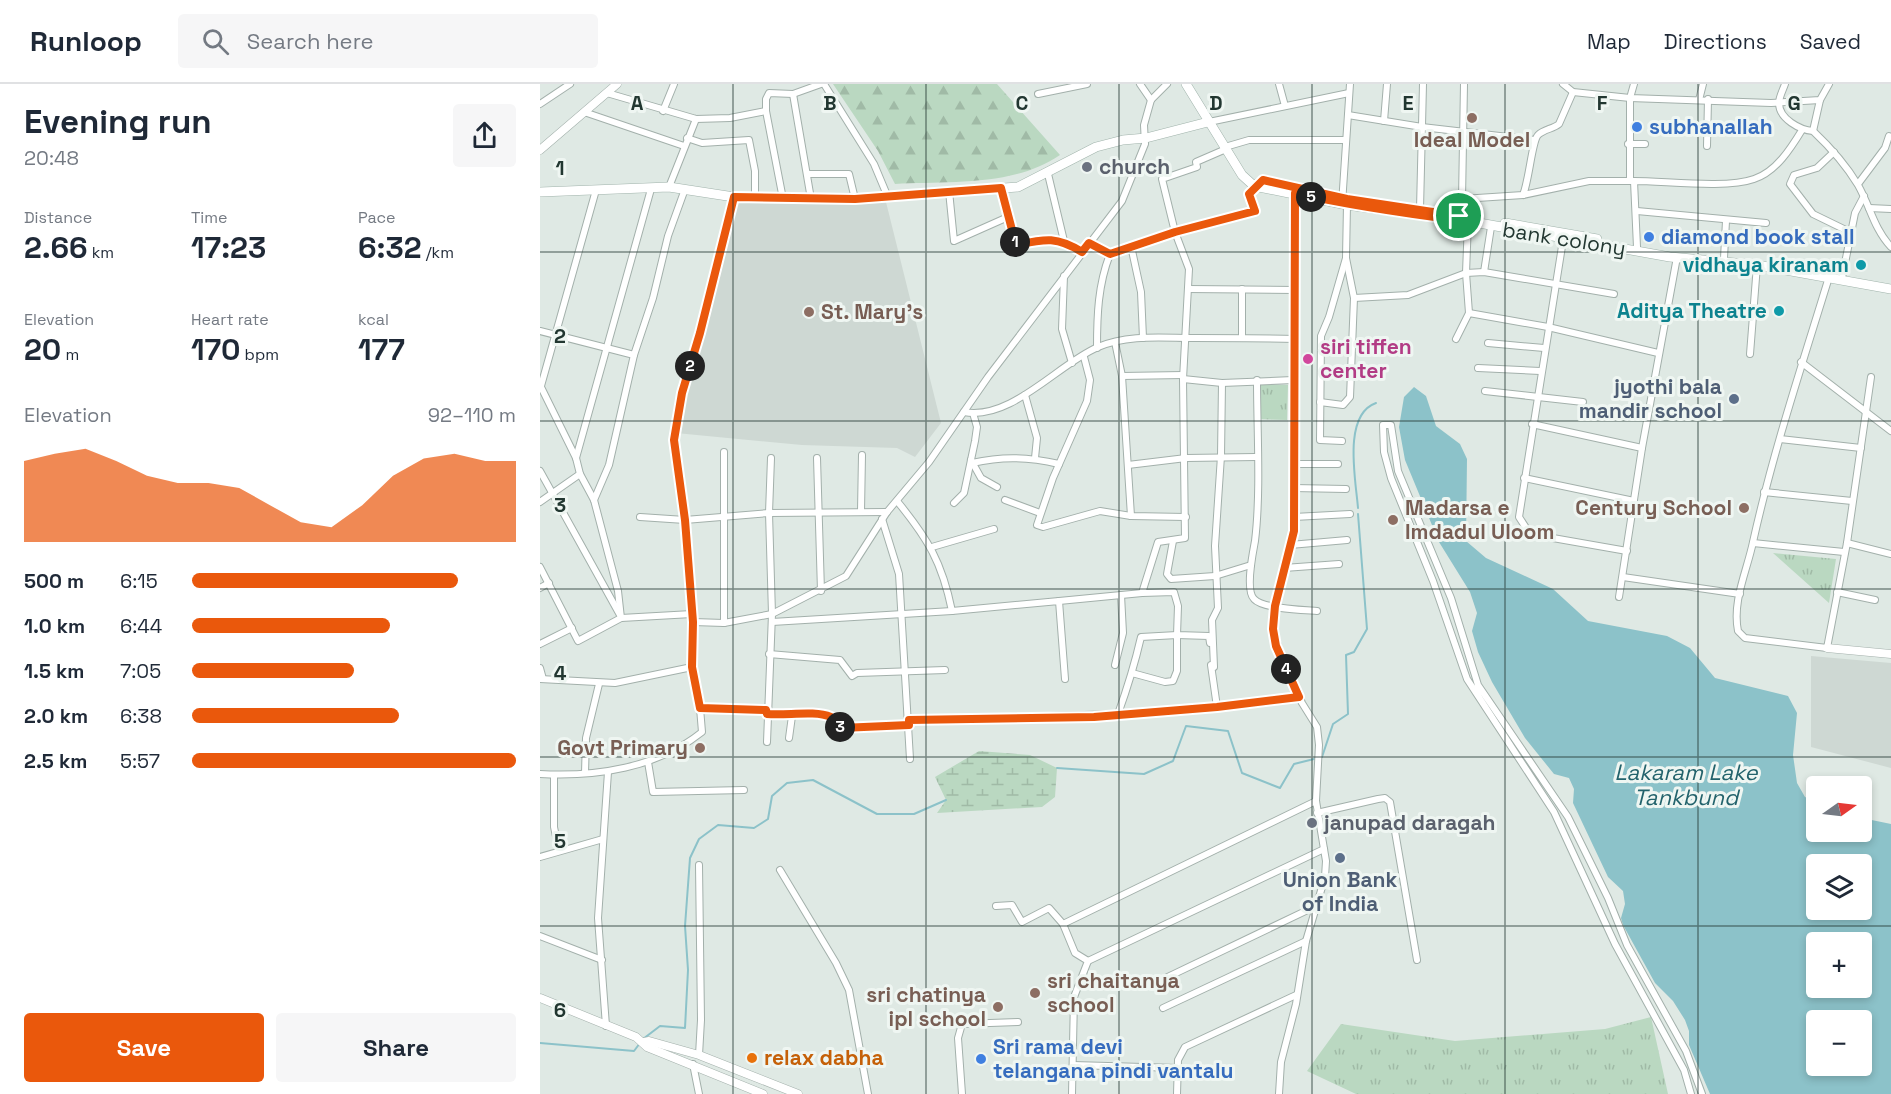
<!DOCTYPE html>
<html lang="en">
<head>
<meta charset="utf-8">
<style>
	body { margin:0; font-family:"Space Grotesk",sans-serif; background:#f6f6f7; color:#1f2937; height:100vh; display:flex; flex-direction:column; font-size:22px; white-space:nowrap }
	* { box-sizing:border-box; margin:0 }
	p { font-size:20px; color:#747a83 }
	.icon { flex:none; width:33px; height:33px; fill:none; stroke:currentColor; stroke-width:2; stroke-linecap:round; stroke-linejoin:round }
	.map { position:relative; flex:1; overflow:hidden }
	.drawer { display:flex; flex-direction:column; background:#fff; width:540px }
	.drawer>* { flex:none }
	.needle { width:39px; rotate:76deg }
	.controls { position:absolute; left:1266px; top:692px; display:grid; gap:12px }
	.controls a { display:grid; place-items:center; width:66px; height:66px; border-radius:6px; background:#fff; box-shadow:0 3px 9px #0003; font-size:30px }
	.pin { position:absolute; display:grid; place-items:center; width:51px; height:51px; color:#fff; margin:-26px; border:3px solid #fff; border-radius:50%; box-shadow:0 2px 6px #0007 }
	.km { position:absolute; width:30px; height:30px; margin:-15px; border-radius:50%; background:#222; color:#fff; font-size:16px; line-height:30px; text-align:center }
	.round { display:grid; place-items:center; flex:none; width:63px; height:63px; border-radius:6px; background:#f6f6f7 }
	.summary { display:flex; align-items:center; justify-content:space-between; height:102px; padding:0 24px }
	h1 { font-size:33px; font-weight:800; line-height:45px }
	.figures { display:grid; grid-template-columns:repeat(3,1fr); gap:9px; height:102px; padding:6px 24px }
	.figures div { display:grid; align-content:center }
	.figures b { font-size:30px; font-weight:800 }
	.figures small { font-size:16px; font-weight:400 }
	.figures p { font-size:16px }
	.chart { height:168px; padding:12px 24px }
	.chart p { display:flex; justify-content:space-between }
	.chart svg { width:100%; height:108px; margin-top:6px; fill:#ea580c; opacity:.7 }
	.cta { display:flex; gap:12px; margin-top:auto; padding:12px 24px }
	.cta a { flex:1; height:69px; border-radius:6px; background:#ea580c; color:#fff; font-size:24px; font-weight:800; line-height:69px; text-align:center }
	.cta a+a { background:#f6f6f7; color:#1f2937 }
	ul { padding:0 24px; list-style:none; font-size:20px }
	li { display:grid; grid-template-columns:96px 72px 1fr; align-items:center; height:45px }
	li i { height:15px; border-radius:8px; background:#ea580c }
	header { display:flex; align-items:center; gap:36px; box-sizing:border-box; height:84px; padding:0 30px; background:#fff; border-bottom:2px solid #e0e1e3 }
	header strong { font-size:28px }
	nav { display:flex; gap:33px; margin-inline-start:auto; font-size:21px }
	.search { width:420px; height:54px; background:#f6f6f7; display:flex; align-items:center; gap:15px; box-sizing:border-box; padding:0 21px; border-radius:6px; color:#747a83; font-size:22px }
	main { display:flex; flex:1; min-height:0 }
	.map>svg:first-child { display:block }
</style>
</head>
<body>
<header>
<strong>Runloop</strong>
<div class="search"><svg class="icon" aria-label="search" viewBox="0 0 24 24"><circle cx="10" cy="10" r="6"/><path d="M15 15l6 6"/></svg>Search here</div>
<nav><a>Map</a><a>Directions</a><a>Saved</a></nav>
</header>
<main>
<section class="drawer">
<div class="summary"><div><h1>Evening run</h1><p>20:48</p></div><a class="round"><svg class="icon" aria-label="share" viewBox="0 0 24 24"><path d="M12 15V3M7 8l5-5 5 5M5 13v7h14v-7"/></svg></a></div>
<div class="figures">
<div><p>Distance</p><b>2.66<small> km</small></b></div>
<div><p>Time</p><b>17:23</b></div>
<div><p>Pace</p><b>6:32<small> /km</small></b></div>
</div>
<div class="figures">
<div><p>Elevation</p><b>20<small> m</small></b></div>
<div><p>Heart rate</p><b>170<small> bpm</small></b></div>
<div><p>kcal</p><b>177</b></div>
</div>
<div class="chart"><p><span>Elevation</span>92–110 m</p>
<svg viewBox="0 0 160 44" preserveAspectRatio="none"><path d="M0 44V11L10 8L20 6L30 11L40 17L50 20L60 20L70 22L80 29L90 36L100 38L110 29L120 17L130 10L140 8L150 11L160 11V44z"/></svg>
</div>
<ul>
<li><b>500 m</b>6:15<i style="width:82%"></i></li>
<li><b>1.0 km</b>6:44<i style="width:61%"></i></li>
<li><b>1.5 km</b>7:05<i style="width:50%"></i></li>
<li><b>2.0 km</b>6:38<i style="width:64%"></i></li>
<li><b>2.5 km</b>5:57<i style="width:100%"></i></li>
</ul>
<div class="cta"><a>Save</a><a>Share</a></div>
</section>
<div class="map">
<svg width="1351" height="1010" viewBox="0 0 1351 1010">
	<defs>
		<pattern id="grass-tufts" width="24" height="20" patternUnits="userSpaceOnUse" patternTransform="scale(1.5)"><rect width="24" height="20" fill="#bad8c1"/><path d="M3 7l-1-3M5 7V3M7 7l1-3M15 17l-1-3M17 17v-4M19 17l1-3" fill="none" stroke="#a0baa6"/></pattern>
		<pattern id="forest-firs" width="22" height="20" patternUnits="userSpaceOnUse" patternTransform="scale(1.5)"><rect width="22" height="20" fill="#bad8c1"/><path d="M5 1l3.5 6h-7zM16 11l3.5 6h-7z" fill="#a0baa6"/></pattern>
		<pattern id="wetland-marsh" width="20" height="14" patternUnits="userSpaceOnUse" patternTransform="scale(1.5)"><rect width="20" height="14" fill="#bad8c1"/><path d="M1 5h8M5 5V1M11 12h8M15 12V8" fill="none" stroke="#a0baa6"/></pattern>
	</defs>
	<rect width="100%" height="100%" fill="#dfe9e4"/>
	<g fill="#ced8d3">
		<polygon points="194,114 345,114 401,339 375,373 357,364 262,361 136,349"/>
		<polygon points="1271,572 1351,579 1351,684 1271,663"/>
	</g>
	<g fill="url(#grass-tufts)">
		<polygon points="718,300 748,301 747,336 717,335"/>
		<polygon points="1233,469 1296,475 1289,519"/>
		<polygon points="1111,933 1128,1010 816,1010 767,987 801,940 915,957 1065,945"/>
	</g>
	<path fill="url(#forest-firs)" d="M 293,0 L 457,0 L 520,71 C 474,103 408,97 355,100 L 338,67 Z"/>
	<polygon fill="url(#wetland-marsh)" points="439,667 490,671 517,684 515,713 502,723 397,729 406,716 395,693"/>
	<path fill="#8cc2c9" fill-rule="evenodd" d="M 874,303 L 886,312 L 896,342 L 920,360 L 927,375 L 926,457 L 946,474 L 1013,505 L 1048,537 L 1127,552 L 1150,564 L 1175,594 L 1248,612 L 1257,629 L 1253,671 L 1257,699 L 1265,713 L 1276,718 L 1276,747 L 1322,747 L 1322,734 L 1351,740 L 1351,1010 L 1170,1010 L 1149,961 L 1149,947 L 1145,936 L 1133,917 L 1115,899 L 1083,841 L 1081,834 L 1085,820 L 1083,807 L 1068,793 L 1033,719 L 1034,705 L 1029,694 L 1014,690 L 985,654 L 952,598 L 938,568 L 932,547 L 937,529 L 930,508 L 899,458 L 865,376 L 859,343 L 864,313 ZM 1276,780 L 1322,780 L 1322,825 L 1276,825 ZM 1276,858 L 1322,858 L 1322,903 L 1276,903 ZM 1276,936 L 1322,936 L 1322,981 L 1276,981 Z"/>
	<g fill="none" stroke-linecap="round" stroke-linejoin="round">
		<g stroke="#8cc2c9" stroke-width="2">
			<path d="M 818,424 C 816,397 802,331 836,319"/>
			<polyline points="517,684 604,690 633,677 646,642 688,647 702,689 740,704 754,680 782,673 793,640 808,630 806,571 814,568 827,545 818,430"/>
			<polyline points="103,955 120,942 145,944 148,886 145,842 150,774 159,755 178,741 214,744 228,735 232,712 247,699 273,696 337,730 374,730 406,716"/>
			<polyline points="0,959 94,967 100,959"/>
		</g>
		<defs>
			<g id="minor">
				<polyline points="284,0 334,80 347,111"/>
				<polyline points="600,0 611,16"/>
				<polyline points="739,0 745,22"/>
				<polyline points="1023,0 1033,8 1090,14 1231,19 1280,16 1289,0"/>
				<path d="M 1245,0 C 1243,6 1239,13 1239,19 C 1239,35 1260,46 1273,47 C 1290,63 1306,81 1318,101 C 1330,122 1334,145 1351,163"/>
				<polyline points="67,9 156,35 190,34 226,27 226,15 229,9 253,10 281,0"/>
				<polyline points="253,10 271,115"/>
				<polyline points="498,10 547,0"/>
				<polyline points="1159,16 1163,0"/>
				<polyline points="0,20 30,0"/>
				<polyline points="123,27 134,0"/>
				<polyline points="226,27 243,115"/>
				<polyline points="47,29 144,62"/>
				<polyline points="808,31 882,43 995,56"/>
				<polyline points="844,37 847,0"/>
				<polyline points="669,38 809,9"/>
				<polyline points="1273,47 1280,16"/>
				<polyline points="147,54 162,59 209,56 215,87 215,113"/>
				<polyline points="1088,60 1105,60"/>
				<polyline points="1167,62 1168,15"/>
				<polyline points="685,63 709,56 806,56"/>
				<polyline points="1294,68 1277,84 1254,91 1250,100 1273,130 1310,148"/>
				<polyline points="267,90 309,90 315,115"/>
				<polyline points="508,90 524,157 542,168"/>
				<polyline points="1090,96 1090,14 1094,0"/>
				<polyline points="1318,100 1345,64 1349,52"/>
				<polyline points="129,103 156,35"/>
				<polyline points="461,104 476,161 505,155 524,157"/>
				<polyline points="409,107 414,157 468,133"/>
				<path d="M 983,111 C 989,97 992,57 998,51 C 1004,45 1013,45 1019,40 L 1033,8"/>
				<polyline points="922,115 983,111 1049,97 1094,97"/>
				<polyline points="802,120 810,0"/>
				<polyline points="1329,124 1351,125"/>
				<polyline points="880,125 883,0"/>
				<polyline points="1097,127 1226,139"/>
				<polyline points="918,136 922,115 924,0"/>
				<polyline points="928,137 926,189 929,229"/>
				<polyline points="1023,156 979,433 990,450 1087,467"/>
				<polyline points="549,159 570,170 635,148 715,127 709,110 714,102"/>
				<polyline points="591,162 601,208 603,254"/>
				<path d="M 1097,163 L 1094,97 C 1126,97 1186,105 1214,95 C 1236,88 1251,64 1262,46"/>
				<polyline points="1184,174 1186,137"/>
				<polyline points="944,188 951,143"/>
				<polyline points="524,192 522,245 532,279"/>
				<path d="M 1289,193 C 1262,281 1233,368 1213,458 C 1207,487 1192,517 1198,547 L 1205,554 L 1287,564 L 1307,459 L 1331,293"/>
				<polyline points="1302,194 1315,129 1324,112"/>
				<polyline points="648,205 756,206"/>
				<polyline points="814,214 868,211 926,189 944,188 1074,210"/>
				<polyline points="0,247 94,271"/>
				<polyline points="702,254 702,205"/>
				<polyline points="916,255 929,229 1008,243 1118,269"/>
				<polyline points="575,258 582,292 591,432"/>
				<polyline points="948,259 1004,264"/>
				<path d="M 557,264 C 557,231 558,201 570,170"/>
				<polyline points="1210,270 1217,181"/>
				<polyline points="544,273 550,296 547,317 513,394 497,441 503,443 560,427 591,432 646,433"/>
				<polyline points="1261,278 1351,347"/>
				<polyline points="938,284 1000,287"/>
				<polyline points="582,292 643,291"/>
				<polyline points="643,295 682,299 753,296"/>
				<path d="M 717,296 C 717,346 721,408 715,457 C 713,468 705,506 714,515 C 723,525 763,526 777,527"/>
				<polyline points="0,301 36,374 40,390 54,416 78,507 81,534"/>
				<polyline points="1,302 56,106"/>
				<polyline points="945,307 1043,318"/>
				<polyline points="485,311 497,354 495,374"/>
				<polyline points="780,318 803,321 810,313 814,214 806,174"/>
				<path d="M 424,328 C 471,337 518,280 558,263 C 588,250 623,254 654,254 C 688,254 722,254 756,255"/>
				<polyline points="992,340 1102,364"/>
				<polyline points="1240,355 1321,364"/>
				<polyline points="802,357 780,356 781,252 789,233 806,174 807,121"/>
				<polyline points="184,368 184,539"/>
				<polyline points="36,374 111,105"/>
				<polyline points="277,374 281,507"/>
				<polyline points="431,376 441,394 457,403"/>
				<path d="M 432,379 C 463,372 489,373 519,380"/>
				<polyline points="753,380 798,380"/>
				<polyline points="588,381 646,374 716,373"/>
				<polyline points="0,387 80,531"/>
				<polyline points="984,394 1094,417"/>
				<polyline points="753,404 806,405"/>
				<polyline points="1224,408 1312,417"/>
				<polyline points="54,416 69,381 94,271 113,214 128,152 145,105"/>
				<polyline points="465,416 500,429"/>
				<path d="M 357,417 C 388,455 402,478 412,527"/>
				<polyline points="0,418 40,390"/>
				<polyline points="414,419 424,409 435,357 437,343 433,329"/>
				<polyline points="321,427 322,371"/>
				<polyline points="100,433 145,436 229,429 347,428"/>
				<polyline points="754,433 810,430"/>
				<polyline points="342,435 359,490 370,675"/>
				<polyline points="633,457 627,490 631,495 675,492 711,481"/>
				<polyline points="1213,459 1304,468"/>
				<polyline points="1307,459 1351,470"/>
				<polyline points="750,461 807,456"/>
				<polyline points="392,463 454,445"/>
				<polyline points="0,483 38,557 81,534 152,530"/>
				<polyline points="744,484 799,480"/>
				<polyline points="1083,493 1200,510"/>
				<polyline points="0,504 9,499"/>
				<polyline points="1297,508 1335,516"/>
				<polyline points="602,509 634,508 638,522 637,551 669,552 670,559"/>
				<polyline points="1079,513 1102,364 1137,173"/>
				<polyline points="519,517 602,509 618,458 645,454 643,295 649,185 635,148 622,95 657,83 656,78 686,65"/>
				<polyline points="153,538 184,539 232,530 306,492 347,428 389,378 448,293 582,117 605,60 604,41 611,16 627,0"/>
				<polyline points="232,538 412,527 519,517 525,595"/>
				<polyline points="0,560 32,544"/>
				<polyline points="229,570 300,576 312,592 317,589 405,586"/>
				<polyline points="575,581 583,549 581,511"/>
				<polyline points="671,581 677,623 759,613"/>
				<polyline points="674,583 672,536 678,524 675,462 681,372 682,299"/>
				<polyline points="0,584 3,595"/>
				<polyline points="0,595 75,599 152,583"/>
				<polyline points="160,624 227,626"/>
				<polyline points="227,630 282,630 290,633 301,644 369,641"/>
				<polyline points="578,630 677,623"/>
				<path d="M 369,636 L 578,630 C 587,605 595,579 601,553 L 637,551 L 637,587 L 633,597 L 625,598 L 592,589"/>
				<polyline points="249,654 252,632"/>
				<polyline points="227,658 232,530 229,429 231,374"/>
				<polyline points="108,678 113,708 204,706"/>
				<polyline points="45,689 46,654 59,600"/>
				<path d="M 0,690 C 56,693 117,684 162,648 L 160,624 L 152,583 L 153,538 L 145,436 L 134,356 L 142,309 L 160,249 L 194,113"/>
				<polyline points="14,691 14,743 19,767"/>
				<polyline points="777,729 838,715 845,714 850,718 877,876"/>
				<polyline points="0,773 63,755"/>
				<polyline points="240,786 296,879 309,906 328,1010"/>
				<polyline points="456,822 472,821 482,838 509,824 523,840"/>
				<polyline points="0,852 62,876"/>
				<polyline points="548,877 784,765"/>
				<polyline points="613,900 776,822"/>
				<polyline points="623,924 766,857"/>
				<polyline points="66,942 58,834 68,688"/>
				<polyline points="159,971 161,936 159,781"/>
				<polyline points="153,980 159,1010"/>
				<polyline points="533,981 638,984"/>
				<polyline points="422,1010 418,954 422,940 478,938"/>
				<polyline points="532,1010 534,913 548,877 535,869 523,840 776,717"/>
				<polyline points="637,1010 638,976 645,963 756,911"/>
				<polyline points="739,1010 741,978 756,920 766,857 785,793 786,777 776,717 779,661 777,643 762,619 741,572 733,545 735,522 754,447 755,109"/>
				<polyline points="1151,1010 1144,986 1075,860 1014,728 927,595 893,497 851,394 844,368 843,341 851,341 858,387 911,514 938,601 1028,733 1068,814 1087,861 1146,967 1162,1010"/>
			</g>
			<g id="tertiary">
				<polyline points="0,66 77,0"/>
				<polyline points="1287,564 1351,570"/>
				<polyline points="0,914 96,953 107,963 223,1010"/>
				<polyline points="104,958 109,957 159,971 258,1010"/>
			</g>
			<g id="secondary">
				<polyline points="646,0 702,91 714,102 807,121 928,137 1130,173 1217,181 1351,205"/>
				<polyline points="714,102 723,96 762,105"/>
				<polyline points="0,108 129,103 194,113 315,115 478,103 556,63 583,56 606,54 668,38"/>
				<polyline points="965,139 1057,155"/>
			</g>
		</defs>
		<use href="#minor" stroke="#a3b0ab" stroke-width="8"/>
		<use href="#tertiary" stroke="#a3b0ab" stroke-width="9"/>
		<use href="#secondary" stroke="#a0b3ab" stroke-width="10"/>
		<use href="#minor" stroke="#fff" stroke-width="6"/>
		<use href="#tertiary" stroke="#fff" stroke-width="8"/>
		<use href="#secondary" stroke="#fff" stroke-width="9"/>
	</g>
	<g fill="none" stroke-linecap="round" stroke-linejoin="round">
		<defs>
			<path id="route" d="M 723,96 L 807,115 L 919,132 L 918,136 C 863,129 809,121 755,109 L 754,447 L 735,522 L 733,545 L 736,562 L 759,613 L 677,623 L 554,633 L 369,636 L 369,641 L 301,644 C 298,641 295,635 291,633 C 274,626 246,632 227,630 L 226,626 L 160,624 L 152,583 L 153,538 L 145,436 L 134,356 L 142,309 L 160,249 L 194,113 L 315,115 L 461,104 L 476,161 C 505,155 516,152 542,168 L 549,159 L 570,170 L 635,148 L 715,127 L 709,110 Z"/>
		</defs>
		<use href="#route" stroke="#fff" stroke-width="12"/>
		<use href="#route" stroke="#ea580c" stroke-width="8"/>
	</g>
	<path fill="none" stroke="#223731" stroke-width="1.5" stroke-opacity="0.55" d="M 193,0 L 193,1010M 386,0 L 386,1010M 579,0 L 579,1010M 772,0 L 772,1010M 965,0 L 965,1010M 1158,0 L 1158,1010M 0,168 L 1351,168M 0,337 L 1351,337M 0,505 L 1351,505M 0,673 L 1351,673M 0,842 L 1351,842"/>
	<g fill="#8d6e63" stroke="#eff6f2" stroke-width="2">
		<circle cx="932" cy="34" r="6"/>
		<circle cx="269" cy="228" r="6"/>
		<circle cx="1204" cy="424" r="6"/>
		<circle cx="853" cy="436" r="6"/>
		<circle cx="160" cy="664" r="6"/>
		<circle cx="495" cy="909" r="6"/>
		<circle cx="458" cy="923" r="6"/>
	</g>
	<g fill="#3f7fe0" stroke="#eff6f2" stroke-width="2">
		<circle cx="1097" cy="43" r="6"/>
		<circle cx="1109" cy="153" r="6"/>
		<circle cx="441" cy="975" r="6"/>
	</g>
	<g fill="#6b7280" stroke="#eff6f2" stroke-width="2">
		<circle cx="547" cy="83" r="6"/>
		<circle cx="772" cy="739" r="6"/>
	</g>
	<g fill="#0f9aa8" stroke="#eff6f2" stroke-width="2">
		<circle cx="1321" cy="181" r="6"/>
		<circle cx="1239" cy="227" r="6"/>
	</g>
	<circle fill="#d1479c" stroke="#eff6f2" stroke-width="2" cx="768" cy="275" r="6"/>
	<g fill="#5c6f8a" stroke="#eff6f2" stroke-width="2">
		<circle cx="1194" cy="315" r="6"/>
		<circle cx="800" cy="774" r="6"/>
	</g>
	<circle fill="#e8710a" stroke="#eff6f2" stroke-width="2" cx="212" cy="974" r="6"/>
	<g text-anchor="middle" stroke-width="6" stroke-linejoin="round" paint-order="stroke">
		<g font-size="21" font-weight="bold" fill="#366cbe" stroke="#eff6f2" text-anchor="start">
			<text x="1109" y="50">subhanallah</text>
			<text x="1121" y="160">diamond book stall</text>
			<text x="453" y="970">Sri rama devi<tspan x="453" dy="24">telangana pindi vantalu</tspan></text>
		</g>
		<g font-size="21" font-weight="bold" fill="#785e54" stroke="#eff6f2" text-anchor="start">
			<text x="932" y="63" text-anchor="middle">Ideal Model</text>
			<text x="281" y="235">St. Mary's</text>
			<text x="865" y="431">Madarsa e<tspan x="865" dy="24">Imdadul Uloom</tspan></text>
			<text x="1192" y="431" text-anchor="end">Century School</text>
			<text x="148" y="671" text-anchor="end">Govt Primary</text>
			<text x="507" y="904">sri chaitanya<tspan x="507" dy="24">school</tspan></text>
			<text x="446" y="918" text-anchor="end">sri chatinya<tspan x="446" dy="24">ipl school</tspan></text>
		</g>
		<g font-size="21" font-weight="bold" fill="#5b616d" stroke="#eff6f2" text-anchor="start">
			<text x="559" y="90">church</text>
			<text x="784" y="746">janupad daragah</text>
		</g>
		<g font-size="21" fill="#223731" stroke="#eff6f2">
			<text transform="translate(1024 155) rotate(9)" y="7">bank colony</text>
		</g>
		<g font-size="21" font-weight="bold" fill="#0d838f" stroke="#eff6f2" text-anchor="end">
			<text x="1309" y="188">vidhaya kiranam</text>
			<text x="1227" y="234">Aditya Theatre</text>
		</g>
		<g font-size="21" font-weight="bold" fill="#b23c85" stroke="#eff6f2" text-anchor="start">
			<text x="780" y="270">siri tiffen<tspan x="780" dy="24">center</tspan></text>
		</g>
		<g font-size="21" font-weight="bold" fill="#4e5e75" stroke="#eff6f2" text-anchor="end">
			<text x="1182" y="310">jyothi bala<tspan x="1182" dy="24">mandir school</tspan></text>
			<text x="800" y="803" text-anchor="middle">Union Bank<tspan x="800" dy="24">of India</tspan></text>
		</g>
		<g font-size="21" font-weight="bold" fill="#c56008" stroke="#eff6f2" text-anchor="start">
			<text x="224" y="981">relax dabha</text>
		</g>
		<g font-size="22" font-style="italic" fill="#23636c" stroke="#eff6f2">
			<text x="1146" y="696">Lakaram Lake<tspan x="1146" dy="25">Tankbund</tspan></text>
		</g>
	</g>
	<g font-size="20" text-anchor="middle" font-weight="bold" fill="#223731" stroke="#eff6f2" stroke-width="6" stroke-linejoin="round" paint-order="stroke">
		<text x="97" y="26">A</text>
		<text x="290" y="26">B</text>
		<text x="482" y="26">C</text>
		<text x="676" y="26">D</text>
		<text x="868" y="26">E</text>
		<text x="1062" y="26">F</text>
		<text x="1254" y="26">G</text>
		<text x="20" y="91">1</text>
		<text x="20" y="259">2</text>
		<text x="20" y="428">3</text>
		<text x="20" y="596">4</text>
		<text x="20" y="764">5</text>
		<text x="20" y="933">6</text>
	</g>
</svg>
<div class="controls">
<a><svg class="needle" viewBox="-14 -14 28 28"><path d="M0-13l5 13h-10z" fill="#e53935"/><path d="M0 13l5-13h-10z" fill="#747a83"/></svg></a>
<a><svg class="icon" aria-label="layers" viewBox="0 0 24 24"><path d="M12 4l9 5-9 5-9-5zM3 14l9 5 9-5"/></svg></a>
<a>+</a>
<a>−</a>
</div>
<div class="pin" style="left:919px;top:132px;background:#1e9e55"><svg class="icon" aria-label="arrive" viewBox="0 0 24 24"><path d="M6 21V4h12l-3 4 3 4H6"/></svg></div>
<b class="km" style="left:475px;top:158px">1</b>
<b class="km" style="left:150px;top:282px">2</b>
<b class="km" style="left:300px;top:643px">3</b>
<b class="km" style="left:746px;top:585px">4</b>
<b class="km" style="left:771px;top:113px">5</b>
</div>
</main>
</body>
</html>
